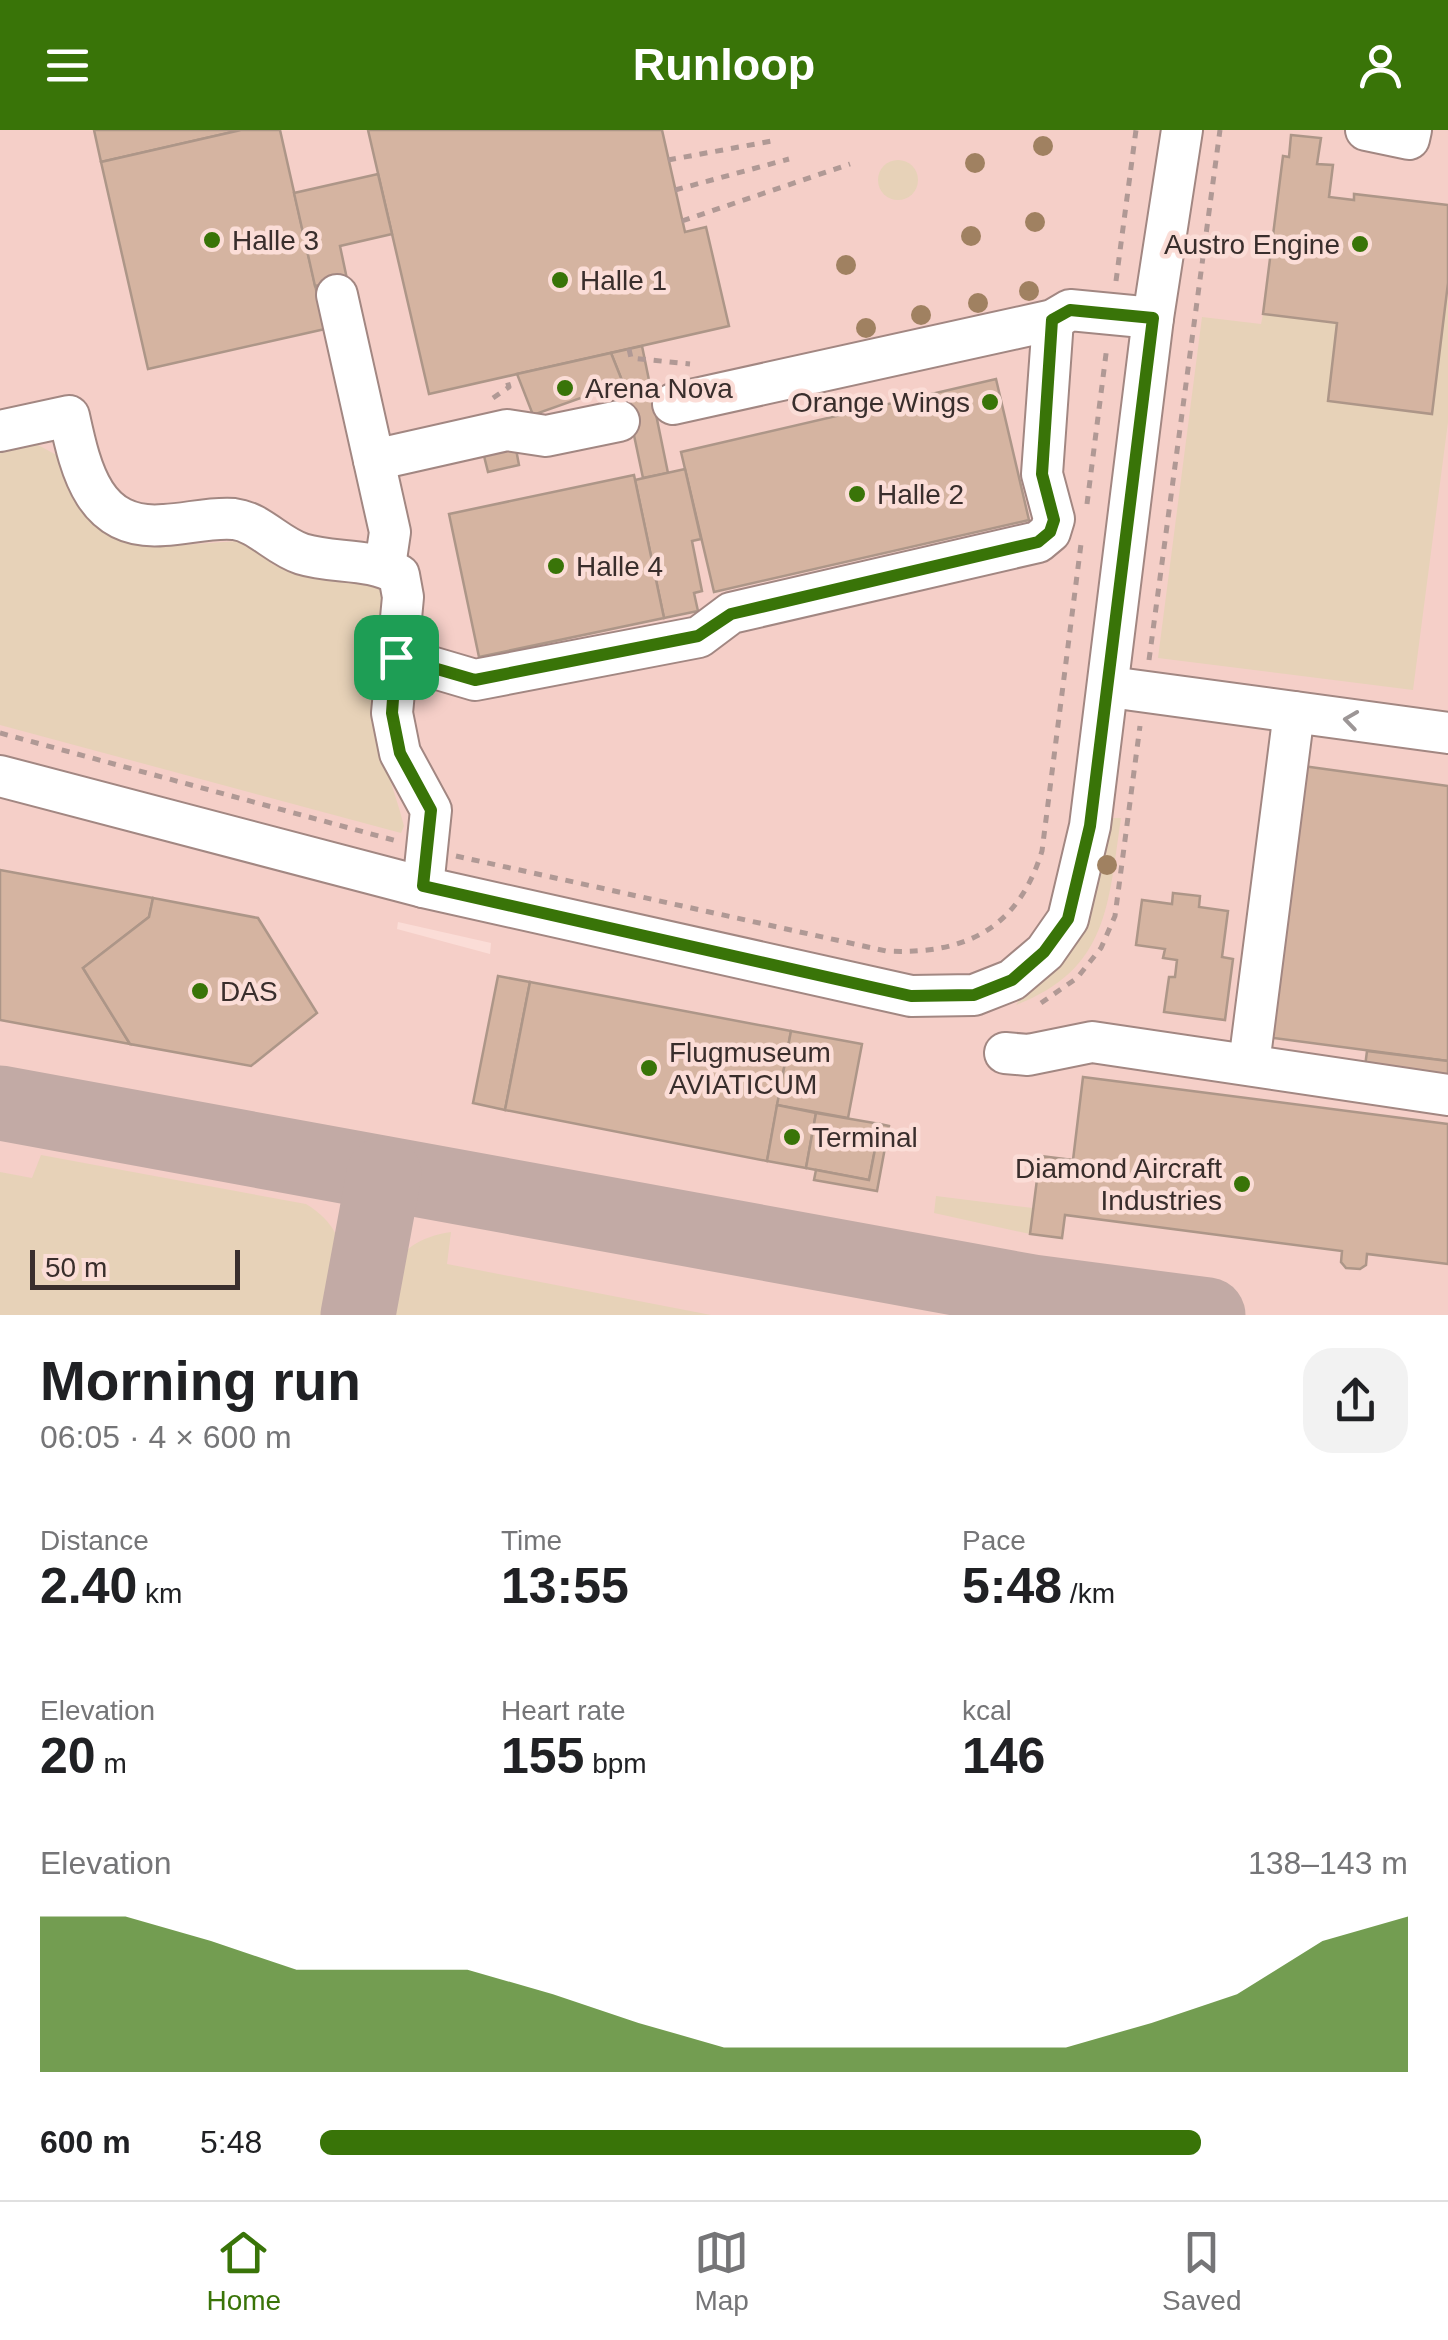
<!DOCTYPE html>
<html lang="en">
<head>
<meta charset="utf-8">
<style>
	body { margin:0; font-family:Helvetica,sans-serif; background:#f2f2f2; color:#202124; height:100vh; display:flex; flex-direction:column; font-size:38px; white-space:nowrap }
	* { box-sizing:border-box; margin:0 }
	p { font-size:32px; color:#757577 }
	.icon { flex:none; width:55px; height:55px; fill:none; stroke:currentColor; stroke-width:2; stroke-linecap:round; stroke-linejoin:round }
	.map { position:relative; height:1185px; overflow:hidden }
	.sheet { display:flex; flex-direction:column; background:#fff; flex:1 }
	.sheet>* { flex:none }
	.scale { position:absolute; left:30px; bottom:25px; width:210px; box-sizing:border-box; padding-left:10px; border:5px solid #392e2c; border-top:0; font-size:28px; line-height:35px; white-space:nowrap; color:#392e2c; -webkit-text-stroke:8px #fbddd7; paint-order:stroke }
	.pin { position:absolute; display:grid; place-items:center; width:85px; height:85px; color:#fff; margin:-42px; border-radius:20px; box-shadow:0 5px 15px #0006 }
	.round { display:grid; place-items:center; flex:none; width:105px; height:105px; border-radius:30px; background:#f2f2f2 }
	.summary { display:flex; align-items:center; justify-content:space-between; height:170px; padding:0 40px }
	h1 { font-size:55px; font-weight:700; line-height:75px }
	.figures { display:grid; grid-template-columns:repeat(3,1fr); gap:15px; height:170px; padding:10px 40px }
	.figures div { display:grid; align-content:center }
	.figures b { font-size:50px; font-weight:700 }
	.figures small { font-size:28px; font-weight:400 }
	.figures p { font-size:28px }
	.chart { height:280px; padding:20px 40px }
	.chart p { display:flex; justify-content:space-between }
	.chart svg { width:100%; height:180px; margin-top:10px; fill:#397408; opacity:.7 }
	ul { padding:0 40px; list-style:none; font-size:32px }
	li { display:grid; grid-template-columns:160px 120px 1fr; align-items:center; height:75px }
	li i { height:25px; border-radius:12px; background:#397408 }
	header { display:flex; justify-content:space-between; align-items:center; height:130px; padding:0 40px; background:#397408; color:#fff; font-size:45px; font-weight:700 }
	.tabs { display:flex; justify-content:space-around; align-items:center; height:140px; border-top:2px solid #e0e0e0; background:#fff; font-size:28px; color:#757577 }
	.tabs a { display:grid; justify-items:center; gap:5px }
	.tabs .on { color:#397408 }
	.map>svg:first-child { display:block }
</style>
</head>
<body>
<header><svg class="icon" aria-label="menu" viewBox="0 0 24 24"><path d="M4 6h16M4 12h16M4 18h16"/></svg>Runloop<svg class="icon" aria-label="person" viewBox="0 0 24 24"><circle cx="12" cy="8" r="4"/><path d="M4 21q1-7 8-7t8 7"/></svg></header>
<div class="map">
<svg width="1448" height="1185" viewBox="0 0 1448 1185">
	<rect width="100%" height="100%" fill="#fbddd7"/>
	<path fill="#f5cfc8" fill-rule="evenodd" d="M 0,0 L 1448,0 L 1448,1185 L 0,1185 ZM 398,792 L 491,813 L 490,824 L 397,799 Z"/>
	<g fill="#e7d2b8">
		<circle cx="898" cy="50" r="20"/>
		<polygon points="1448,153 1448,292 1413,560 1158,528 1202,187 1261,194 1263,184"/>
		<path d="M 27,309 L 62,328 L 122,407 L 167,416 L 238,411 L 255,418 L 272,434 L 297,445 L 368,450 L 382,461 C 385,500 370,538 373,576 C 376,618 394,656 404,696 L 401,703 L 0,595 L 0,316 Z"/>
		<path d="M 1111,688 L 1121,688 C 1108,774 1109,839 1016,875 C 1033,849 1063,835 1080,808 C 1094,785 1092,758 1097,732 C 1100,717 1106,702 1111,688 Z"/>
		<path d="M 41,1025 L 306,1074 C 352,1102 345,1139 337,1185 L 0,1185 L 0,1042 L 32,1048 Z"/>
		<polygon points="936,1066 1033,1078 1030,1104 934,1083"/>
		<path d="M 451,1102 L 447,1134 L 711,1185 L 381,1185 C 389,1137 399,1110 451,1102 Z"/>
	</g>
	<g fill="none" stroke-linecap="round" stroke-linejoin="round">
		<g stroke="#c2aaa5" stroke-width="75">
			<polyline points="0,973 1032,1162 1208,1185"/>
			<polyline points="358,1185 384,1044"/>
		</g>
	</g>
	<g fill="#d5b4a1" stroke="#ad9688" stroke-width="2.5">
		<polygon points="94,0 241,0 101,32"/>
		<polygon points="241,0 280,0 325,199 148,239 101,32"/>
		<polygon points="368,0 662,0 685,102 706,97 729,196 429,264"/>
		<polygon points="1291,5 1321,8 1317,34 1333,35 1329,67 1354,70 1354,64 1448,75 1448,153 1432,284 1328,271 1337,193 1263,184 1283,26 1289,27"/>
		<polygon points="378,44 392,104 340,116 347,149 315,156 294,63"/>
		<polygon points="642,216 668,343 643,348 623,253 611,223"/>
		<polygon points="611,223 623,253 533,285 517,244"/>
		<polygon points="996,249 1029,390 714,462 681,322"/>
		<polygon points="515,314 519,335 488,342 483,322"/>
		<polygon points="685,339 701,409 692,411 702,461 694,463 698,481 664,488 635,350"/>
		<polygon points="634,345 664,488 479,527 449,384"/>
		<polygon points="1303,636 1448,656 1448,931 1267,907"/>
		<polygon points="0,740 153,768 149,787 83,838 130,914 0,890"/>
		<polygon points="1173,763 1200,766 1199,777 1228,781 1222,827 1233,829 1225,890 1164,882 1169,847 1175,847 1177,830 1163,828 1165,819 1136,815 1142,770 1172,774"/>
		<polygon points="153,768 258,788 317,883 251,936 130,914 83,838 149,787"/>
		<polygon points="498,846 530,852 505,980 473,973"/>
		<polygon points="530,852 791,901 767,1031 505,980"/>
		<polygon points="791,901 862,914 848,988 777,975"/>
		<polygon points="1367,921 1448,931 1448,956 1364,945"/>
		<polygon points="1083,947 1448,994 1448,1134 1367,1124 1366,1135 1360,1139 1346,1138 1341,1132 1342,1121 1065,1085 1062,1108 1030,1104 1040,1026 1073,1030"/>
		<polygon points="777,975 816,983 806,1038 767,1031"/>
		<polygon points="816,983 880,994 869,1050 806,1038"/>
		<polygon points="880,994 889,996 877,1061 814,1050 816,1040 869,1050"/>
	</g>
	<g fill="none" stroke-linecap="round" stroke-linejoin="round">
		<defs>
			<g id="minor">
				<polyline points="1366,0 1409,9 1411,0"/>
				<polyline points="337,165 390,402 385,436"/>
				<polyline points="673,274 1053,190 1070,180 1153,188"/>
				<path d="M 0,301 L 69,286 C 81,341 94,401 164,395 C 187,394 211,387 234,389 C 259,392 277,416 302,424 C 334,434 370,427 399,445 L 403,467 L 392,583 L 400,623 L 431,680 L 423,757"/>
				<polyline points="374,330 507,300 546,306 619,291"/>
				<polyline points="397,527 475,550 699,507 731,483 1038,412 1050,402 1054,389 1042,344 1053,190"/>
				<polyline points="1110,557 1448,603"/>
				<polyline points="0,646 423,757 911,866 974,865 1012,850 1045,822 1068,789 1090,696 1153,188 1182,0"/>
				<polyline points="1005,923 1028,925 1092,912 1448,965"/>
				<polyline points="1249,934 1294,582"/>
			</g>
		</defs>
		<use href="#minor" stroke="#a28782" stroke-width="44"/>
		<g stroke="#b09995" stroke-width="5" stroke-dasharray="8 8" stroke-linecap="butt">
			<polyline points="668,30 772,11"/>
			<polyline points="675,60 789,29"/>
			<polyline points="682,91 850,34"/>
			<polyline points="1116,151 1136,0"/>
			<polyline points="629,219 631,228 690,234"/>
			<polyline points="493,268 509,257 506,247"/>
			<polyline points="1087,374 1107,216"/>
			<polyline points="1149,530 1220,0"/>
			<polyline points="0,603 397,711"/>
			<path d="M 456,726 L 886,821 C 965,825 1018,799 1042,721 L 1081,414"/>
			<polyline points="1041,873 1077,848 1101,818 1115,786 1140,596"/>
		</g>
		<use href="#minor" stroke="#fff" stroke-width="40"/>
	</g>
	<g fill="#a08161">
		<circle cx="1043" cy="16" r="10"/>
		<circle cx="975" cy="33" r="10"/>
		<circle cx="1035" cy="92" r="10"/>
		<circle cx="971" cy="106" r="10"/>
		<circle cx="846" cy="135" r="10"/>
		<circle cx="1029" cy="161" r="10"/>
		<circle cx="978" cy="173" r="10"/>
		<circle cx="921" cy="185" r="10"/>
		<circle cx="866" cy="198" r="10"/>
		<circle cx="1107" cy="735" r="10"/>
	</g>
	<defs><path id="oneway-chevron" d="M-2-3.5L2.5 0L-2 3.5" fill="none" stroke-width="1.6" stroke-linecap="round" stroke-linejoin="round" transform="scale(2.5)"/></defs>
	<use stroke="#9c9696" href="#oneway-chevron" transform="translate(1351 590) rotate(-172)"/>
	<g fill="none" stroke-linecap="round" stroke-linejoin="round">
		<defs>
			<polygon id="route" points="1070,180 1153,188 1090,696 1068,789 1044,822 1012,850 974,865 911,866 423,756 431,680 400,623 392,583 396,527 475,550 698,506 731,484 1038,412 1050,402 1054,390 1042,344 1052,190"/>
		</defs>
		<use href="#route" stroke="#fff" stroke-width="20"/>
		<use href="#route" stroke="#397408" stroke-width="12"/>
	</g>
	<g fill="#397408" stroke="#fbddd7" stroke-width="4">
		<circle cx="212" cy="110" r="10"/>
		<circle cx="1360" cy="114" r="10"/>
		<circle cx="560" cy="150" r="10"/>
		<circle cx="565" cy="258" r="10"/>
		<circle cx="990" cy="272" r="10"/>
		<circle cx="857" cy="364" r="10"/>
		<circle cx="556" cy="436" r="10"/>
		<circle cx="200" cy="861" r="10"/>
		<circle cx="649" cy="938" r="10"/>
		<circle cx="792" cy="1007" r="10"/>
		<circle cx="1242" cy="1054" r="10"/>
	</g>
	<g text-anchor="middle" stroke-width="9" stroke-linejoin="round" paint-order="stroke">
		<g font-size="28" fill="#392e2c" stroke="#fbddd7" text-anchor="start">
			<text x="232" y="120">Halle 3</text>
			<text x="1340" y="124" text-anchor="end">Austro Engine</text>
			<text x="580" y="160">Halle 1</text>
			<text x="585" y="268">Arena Nova</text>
			<text x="970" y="282" text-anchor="end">Orange Wings</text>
			<text x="877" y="374">Halle 2</text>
			<text x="576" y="446">Halle 4</text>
			<text x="220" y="871">DAS</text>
			<text x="669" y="932">Flugmuseum<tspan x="669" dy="32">AVIATICUM</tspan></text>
			<text x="812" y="1017">Terminal</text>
			<text x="1222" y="1048" text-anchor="end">Diamond Aircraft<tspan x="1222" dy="32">Industries</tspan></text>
		</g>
	</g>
</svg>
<div class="scale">50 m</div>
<div class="pin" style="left:396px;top:527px;background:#1e9e55"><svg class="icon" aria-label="arrive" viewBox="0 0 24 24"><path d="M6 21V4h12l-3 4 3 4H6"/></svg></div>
</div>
<section class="sheet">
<div class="summary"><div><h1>Morning run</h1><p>06:05 · 4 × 600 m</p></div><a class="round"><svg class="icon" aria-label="share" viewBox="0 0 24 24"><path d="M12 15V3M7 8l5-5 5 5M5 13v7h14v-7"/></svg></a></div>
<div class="figures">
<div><p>Distance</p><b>2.40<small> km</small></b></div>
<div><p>Time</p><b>13:55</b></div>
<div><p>Pace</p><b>5:48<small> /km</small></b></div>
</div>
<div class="figures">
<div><p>Elevation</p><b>20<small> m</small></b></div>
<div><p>Heart rate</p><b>155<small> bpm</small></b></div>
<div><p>kcal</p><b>146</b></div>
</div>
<div class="chart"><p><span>Elevation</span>138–143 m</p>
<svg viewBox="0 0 160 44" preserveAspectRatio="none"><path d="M0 44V6L10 6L20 12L30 19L40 19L50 19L60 25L70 32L80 38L90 38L100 38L110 38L120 38L130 32L140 25L150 12L160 6V44z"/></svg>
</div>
<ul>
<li><b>600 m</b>5:48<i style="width:81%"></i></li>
</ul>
</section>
<nav class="tabs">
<a class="on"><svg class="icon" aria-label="home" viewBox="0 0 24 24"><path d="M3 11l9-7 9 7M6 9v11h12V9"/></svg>Home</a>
<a><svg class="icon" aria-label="map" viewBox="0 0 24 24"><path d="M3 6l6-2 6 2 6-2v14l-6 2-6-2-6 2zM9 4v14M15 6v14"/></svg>Map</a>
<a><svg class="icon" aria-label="saved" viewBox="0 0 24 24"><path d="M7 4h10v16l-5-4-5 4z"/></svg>Saved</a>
</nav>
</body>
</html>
